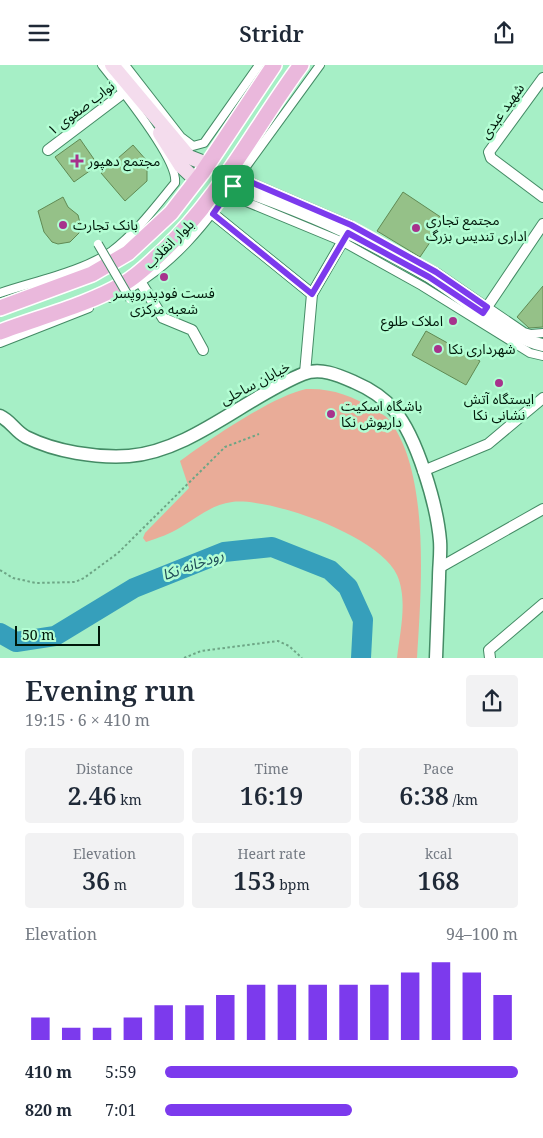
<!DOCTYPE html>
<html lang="en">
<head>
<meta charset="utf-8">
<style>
	body { margin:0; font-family:"Noto Serif","Noto Sans Arabic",serif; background:#f2f2f3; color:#1f2937; height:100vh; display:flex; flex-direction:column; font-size:19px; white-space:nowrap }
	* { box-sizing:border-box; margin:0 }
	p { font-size:16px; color:#747a83 }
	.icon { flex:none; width:28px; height:28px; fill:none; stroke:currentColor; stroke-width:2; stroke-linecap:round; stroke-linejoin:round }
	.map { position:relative; height:593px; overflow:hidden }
	.side { display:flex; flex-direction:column; background:#fff; flex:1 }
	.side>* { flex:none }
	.scale { position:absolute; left:15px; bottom:12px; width:85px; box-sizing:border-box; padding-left:5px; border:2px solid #00180a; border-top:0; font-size:14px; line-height:18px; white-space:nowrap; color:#00180a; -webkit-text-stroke:4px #b3fdd3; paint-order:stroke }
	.pin { position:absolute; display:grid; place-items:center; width:42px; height:42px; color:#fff; margin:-21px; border-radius:10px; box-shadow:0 2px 8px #0006 }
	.round { display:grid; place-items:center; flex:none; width:52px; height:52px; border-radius:5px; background:#f2f2f3 }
	.headline { display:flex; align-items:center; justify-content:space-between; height:85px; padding:0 25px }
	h1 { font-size:28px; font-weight:600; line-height:38px }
	.metrics { display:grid; grid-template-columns:repeat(3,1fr); gap:8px; height:85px; padding:5px 25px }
	.metrics div { display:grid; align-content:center; border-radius:5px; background:#f2f2f3; text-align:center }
	.metrics b { font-size:25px; font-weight:600 }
	.metrics small { font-size:14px; font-weight:400 }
	.metrics p { font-size:14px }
	.chart { height:140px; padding:10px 25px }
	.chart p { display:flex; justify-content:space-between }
	.chart svg { width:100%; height:90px; margin-top:5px; stroke:#7c3aed; stroke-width:6 }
	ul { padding:0 25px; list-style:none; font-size:16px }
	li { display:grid; grid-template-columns:80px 60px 1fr; align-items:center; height:38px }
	li i { height:12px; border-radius:6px; background:#7c3aed }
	header { display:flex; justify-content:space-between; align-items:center; height:65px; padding:0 25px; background:#fff; font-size:22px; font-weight:600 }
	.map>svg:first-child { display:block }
</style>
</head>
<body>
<header><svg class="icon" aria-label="menu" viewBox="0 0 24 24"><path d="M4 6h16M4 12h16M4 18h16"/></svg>Stridr<svg class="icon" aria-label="share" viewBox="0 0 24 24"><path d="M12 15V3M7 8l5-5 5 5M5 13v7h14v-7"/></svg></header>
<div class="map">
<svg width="543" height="593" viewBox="0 0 543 593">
	<rect width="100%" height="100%" fill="#a6efc6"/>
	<path fill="#e9ac98" d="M 306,324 C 332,323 352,331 374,344 C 379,348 386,350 389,355 C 431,408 421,528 417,593 L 397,593 C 400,566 408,535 397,510 C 381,472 271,432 232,437 C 211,440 198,452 181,462 C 170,469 158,473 146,477 L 143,473 L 145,468 L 189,423 L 180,396 C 210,374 271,332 306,324 Z"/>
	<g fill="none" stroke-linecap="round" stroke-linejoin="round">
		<polyline stroke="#369fbb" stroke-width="20" points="0,568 16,577 55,571 134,523 224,487 272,482 330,505 348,522 363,555 361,593"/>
	</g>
	<g fill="#95c188" stroke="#608a53">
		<polygon points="80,74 98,100 74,117 55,92"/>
		<polygon points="133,80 147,96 147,116 125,136 101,108"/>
		<polygon points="403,127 445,155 420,192 377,166"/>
		<polygon points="63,132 68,142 78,150 81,162 79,168 70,177 58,179 52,177 44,167 38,146"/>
		<polygon points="543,221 543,262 529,263 517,252"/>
		<polygon points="426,266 480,296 466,320 412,290"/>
	</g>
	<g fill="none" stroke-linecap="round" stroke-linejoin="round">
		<defs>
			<g id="pedestrian">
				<polyline points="125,0 181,72 193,81 204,78 259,0"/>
				<polyline points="239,112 351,160 391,183"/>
				<polyline points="227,129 343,177 422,221 530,288 543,291"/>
				<polyline points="406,191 436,207 524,267 531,269 543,268"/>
				<path d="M 0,228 C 35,216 82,207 112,186 C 136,168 156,141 175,118 C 179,96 118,20 102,0"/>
				<path d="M 111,233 C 174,205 209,154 248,99 C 272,66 296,33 320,0"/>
				<polyline points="0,278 89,243"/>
			</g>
			<g id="minor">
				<polyline points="543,13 489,87 491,93 543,132"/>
				<polyline points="48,85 130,23"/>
				<polyline points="213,149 312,229"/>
				<polyline points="136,210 163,253 192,265 203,285"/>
				<polyline points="483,248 543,159"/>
				<polyline points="305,308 312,229 348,167"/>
				<polyline points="423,406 488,379 543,333"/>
				<polyline points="439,503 543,444"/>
				<polyline points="490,593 489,585 543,539"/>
			</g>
			<g id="tertiary">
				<path d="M 223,118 C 294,143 366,172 430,212 C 459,230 512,275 543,280"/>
				<path d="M 0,351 C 11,356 15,366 26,372 C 56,387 96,393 129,391 C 191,386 246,332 303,309 C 320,302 338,310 354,317 C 368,323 384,333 394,345 C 417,372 437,440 440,476 C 441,488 439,501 439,513 C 438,540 437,566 436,593"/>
			</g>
			<g id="secondary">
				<polyline points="112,0 189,92 207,99"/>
				<polyline points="160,68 181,101 196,115"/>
			</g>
			<g id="primary">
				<polyline points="0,243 92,209 128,188 171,148 202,108 274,0"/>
				<path d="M 0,267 C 37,253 90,239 123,219 C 139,210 151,197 164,185 C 221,131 255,62 301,0"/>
			</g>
		</defs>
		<use href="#pedestrian" stroke="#448b65" stroke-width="10"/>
		<use href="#minor" stroke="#448b65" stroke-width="12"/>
		<use href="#tertiary" stroke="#448b65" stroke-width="15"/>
		<use href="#secondary" stroke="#448b65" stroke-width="16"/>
		<use href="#primary" stroke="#fff" stroke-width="18"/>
		<g stroke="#6da585" stroke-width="2" stroke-dasharray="2.5 2.5" stroke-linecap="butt">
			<polyline points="0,505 13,513 36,518 75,517 84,513 118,488 225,382 259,369"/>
			<polyline points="184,593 201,586 278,576 289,581 302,593"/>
		</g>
		<use href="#pedestrian" stroke="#fff" stroke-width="8"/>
		<use href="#minor" stroke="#fff" stroke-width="10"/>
		<use href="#tertiary" stroke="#fff" stroke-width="12"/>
		<use href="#secondary" stroke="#f4dced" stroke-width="14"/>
		<use href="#primary" stroke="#eab8dc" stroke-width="15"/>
		<defs>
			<polyline id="pedestrian-bridge" points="98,179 130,234"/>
		</defs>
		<use href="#pedestrian-bridge" stroke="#448b65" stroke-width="10" stroke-linecap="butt"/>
		<use href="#pedestrian-bridge" stroke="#fff" stroke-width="8"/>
	</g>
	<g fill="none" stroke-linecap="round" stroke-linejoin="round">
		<defs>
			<polygon id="route" points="239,112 351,160 436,207 487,242 483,248 429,212 348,168 312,229 213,149"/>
		</defs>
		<use href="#route" stroke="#fff" stroke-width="10"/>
		<use href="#route" stroke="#7c3aed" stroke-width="6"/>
	</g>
	<g fill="#a7328c" stroke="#b3fdd3" stroke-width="2">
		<path d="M74.5 88.5h5v5h5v5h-5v5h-5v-5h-5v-5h5z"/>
		<circle cx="63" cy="160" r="5"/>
		<circle cx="416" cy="163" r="5"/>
		<circle cx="164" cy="212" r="5"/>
		<circle cx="453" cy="256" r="5"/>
		<circle cx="438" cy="284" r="5"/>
		<circle cx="499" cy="318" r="5"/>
		<circle cx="331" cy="349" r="5"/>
	</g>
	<g text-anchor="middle" stroke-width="5" stroke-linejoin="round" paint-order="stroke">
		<g font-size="14" fill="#00180a" stroke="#b3fdd3">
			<text transform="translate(81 43) rotate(-37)" y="5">نواب صفوی ۱</text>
			<text transform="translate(502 46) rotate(-54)" y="5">شهید عبدی</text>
			<text transform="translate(169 179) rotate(-45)" y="5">بلوار انقلاب</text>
			<text transform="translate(255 318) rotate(-28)" y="5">خیابان ساحلی</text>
		</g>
		<g font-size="14" fill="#00180a" stroke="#b3fdd3" text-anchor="start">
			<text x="88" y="101">مجتمع دهپور</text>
			<text x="426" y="160">مجتمع تجاری<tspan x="426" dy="16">اداری تندیس بزرگ</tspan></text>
			<text x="73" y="165">بانک تجارت</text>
			<text x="164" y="233" text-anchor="middle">فست فودپدروپسر<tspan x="164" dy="16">شعبه مرکزی</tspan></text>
			<text x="443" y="261" text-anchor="end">املاک طلوع</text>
			<text x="448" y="289">شهرداری نکا</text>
			<text x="499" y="339" text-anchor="middle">ایستگاه آتش<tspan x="499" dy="16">نشانی نکا</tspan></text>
			<text x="341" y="346">باشگاه اسکیت<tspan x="341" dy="16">داریوش نکا</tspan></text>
		</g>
		<g font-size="15" font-style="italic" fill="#204d59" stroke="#b3fdd3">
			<text transform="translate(193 500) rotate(-20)" y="5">رودخانه نکا</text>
		</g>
	</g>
</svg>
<div class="scale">50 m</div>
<div class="pin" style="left:233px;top:121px;background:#1e9e55"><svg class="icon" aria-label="arrive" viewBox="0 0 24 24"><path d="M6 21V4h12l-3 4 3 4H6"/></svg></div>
</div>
<section class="side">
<div class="headline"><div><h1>Evening run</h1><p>19:15 · 6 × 410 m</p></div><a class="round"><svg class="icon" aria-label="share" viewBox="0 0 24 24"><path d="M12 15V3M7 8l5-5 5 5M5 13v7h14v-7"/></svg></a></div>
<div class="metrics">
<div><p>Distance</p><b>2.46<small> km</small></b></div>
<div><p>Time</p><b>16:19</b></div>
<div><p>Pace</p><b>6:38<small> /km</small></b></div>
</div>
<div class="metrics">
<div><p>Elevation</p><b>36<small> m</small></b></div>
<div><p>Heart rate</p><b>153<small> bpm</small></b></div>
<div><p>kcal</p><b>168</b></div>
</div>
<div class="chart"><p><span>Elevation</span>94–100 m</p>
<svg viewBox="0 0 160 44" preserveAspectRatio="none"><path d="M5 44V33M15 44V38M25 44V38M35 44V33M45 44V27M55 44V27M65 44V22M75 44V17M85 44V17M95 44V17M105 44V17M115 44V17M125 44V11M135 44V6M145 44V11M155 44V22"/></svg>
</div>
<ul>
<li><b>410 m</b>5:59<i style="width:100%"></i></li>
<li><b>820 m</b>7:01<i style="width:53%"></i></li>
</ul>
</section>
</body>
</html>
